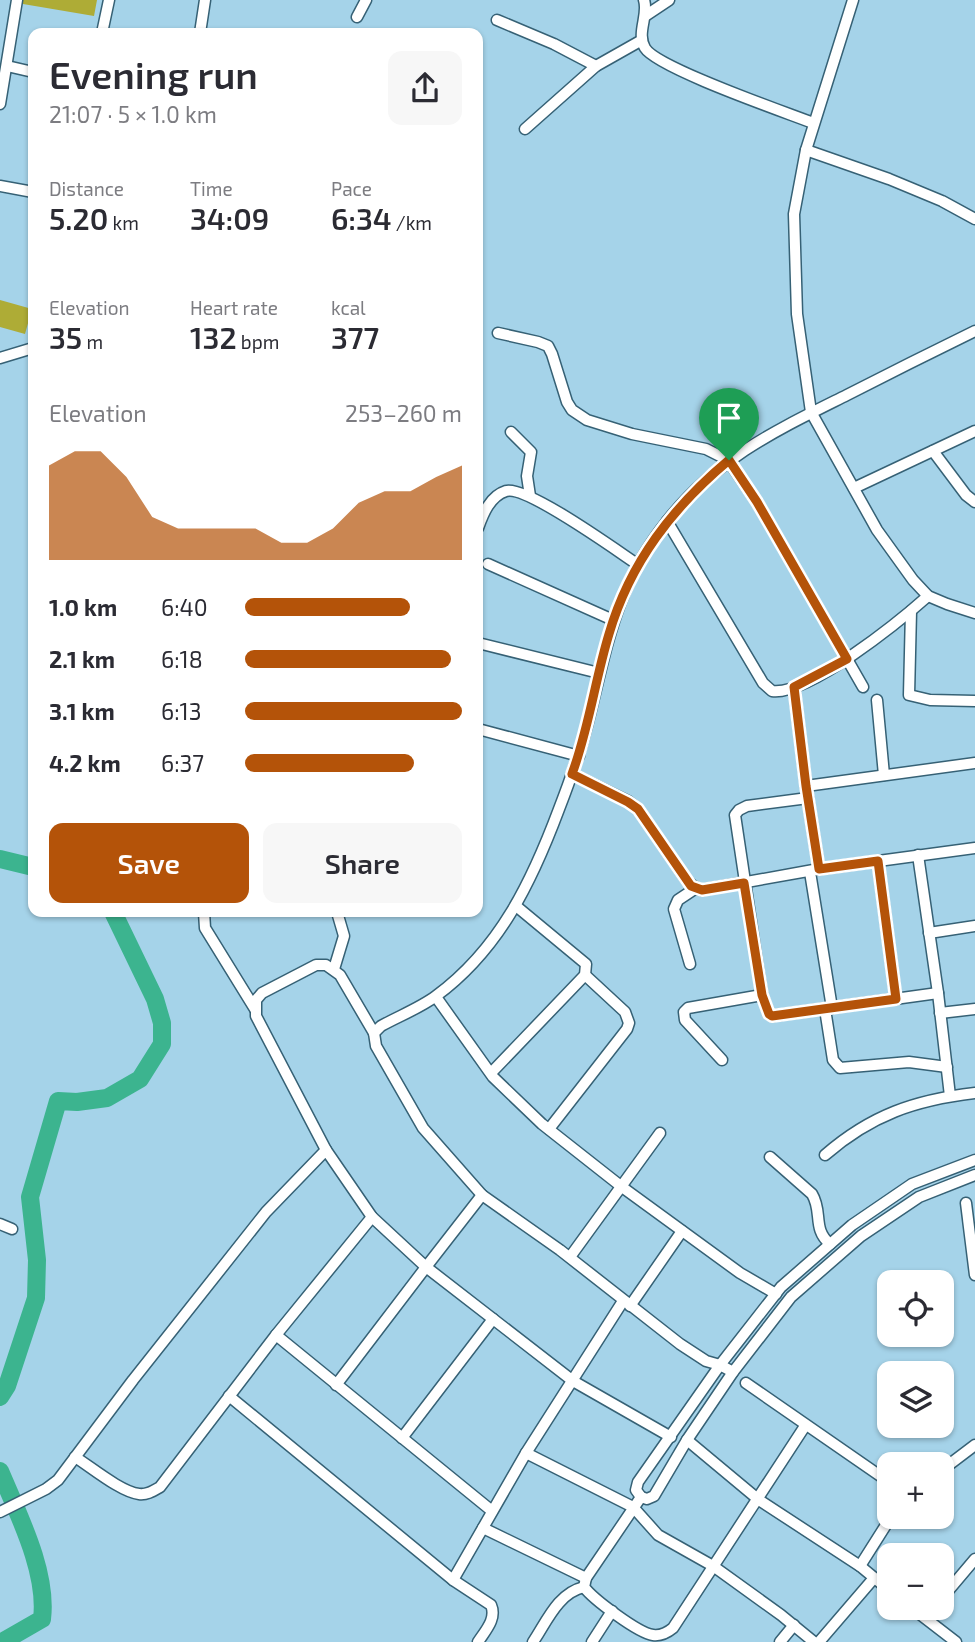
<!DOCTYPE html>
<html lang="en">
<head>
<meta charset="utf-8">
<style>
	body { margin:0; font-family:"Exo 2",sans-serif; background:#f7f7f7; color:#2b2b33; height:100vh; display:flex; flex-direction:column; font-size:26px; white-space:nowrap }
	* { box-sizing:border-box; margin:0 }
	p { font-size:23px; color:#7c7c81 }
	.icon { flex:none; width:38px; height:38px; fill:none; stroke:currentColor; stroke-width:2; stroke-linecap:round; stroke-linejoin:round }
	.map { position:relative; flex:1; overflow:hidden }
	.side { position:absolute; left:28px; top:28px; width:455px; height:889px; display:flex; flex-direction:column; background:#fff; border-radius:14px; box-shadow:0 2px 5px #0004 }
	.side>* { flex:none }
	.tools { position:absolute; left:877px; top:1270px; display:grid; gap:14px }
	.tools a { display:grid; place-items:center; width:77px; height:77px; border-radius:14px; background:#fff; box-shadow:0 2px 5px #0004; font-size:35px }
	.pin { position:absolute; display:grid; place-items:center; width:60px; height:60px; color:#fff; margin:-72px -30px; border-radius:50% 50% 50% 0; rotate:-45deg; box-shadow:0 0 7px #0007 }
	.pin .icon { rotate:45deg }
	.round { display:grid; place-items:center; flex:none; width:74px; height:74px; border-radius:14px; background:#f7f7f7 }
	.summary { display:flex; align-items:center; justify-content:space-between; height:119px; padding:0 21px }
	h1 { font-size:38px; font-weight:600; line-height:52px }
	.stats { display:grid; grid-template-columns:repeat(3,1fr); gap:10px; height:119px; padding:7px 21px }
	.stats div { display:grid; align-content:center }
	.stats b { font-size:30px; font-weight:600 }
	.stats small { font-size:19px; font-weight:400 }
	.stats p { font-size:19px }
	.chart { height:196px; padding:14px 21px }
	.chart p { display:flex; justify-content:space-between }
	.chart svg { width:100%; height:126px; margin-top:7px; fill:#b45309; opacity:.7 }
	.primary-button { display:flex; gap:14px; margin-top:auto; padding:14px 21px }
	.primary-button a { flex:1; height:80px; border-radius:14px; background:#b45309; color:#fff; font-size:28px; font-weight:600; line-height:80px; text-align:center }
	.primary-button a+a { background:#f7f7f7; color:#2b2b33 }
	ul { padding:0 21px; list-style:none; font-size:23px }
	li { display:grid; grid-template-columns:112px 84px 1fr; align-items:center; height:52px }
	li i { height:18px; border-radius:9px; background:#b45309 }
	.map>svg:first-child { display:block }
</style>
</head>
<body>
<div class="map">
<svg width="975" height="1642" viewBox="0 0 975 1642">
	<rect width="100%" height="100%" fill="#a5d3e9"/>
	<g fill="#aeac36">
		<polygon points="23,0 97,0 94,16 23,4"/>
		<polygon points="0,300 32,309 25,334 0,327"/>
	</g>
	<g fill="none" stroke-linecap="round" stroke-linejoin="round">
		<g stroke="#3cb48f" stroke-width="18">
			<polyline points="0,859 33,867"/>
			<polyline points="0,1397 7,1386 36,1298 37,1260 30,1197 58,1101 77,1102 107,1098 140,1079 162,1044 162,1023 155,999 113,912"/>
			<path d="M 0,1471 C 18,1514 48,1572 42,1619 L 2,1642"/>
		</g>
		<defs>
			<g id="minor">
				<path d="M 644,0 C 649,15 636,33 645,48 C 657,68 785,112 813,123"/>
				<polyline points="853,0 806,150 794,214 797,314 811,412 877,530 913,580 928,596 947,604 975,613"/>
				<polyline points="645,16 669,0"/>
				<polyline points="357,17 366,0"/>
				<polyline points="497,20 554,44 596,66"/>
				<polyline points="102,33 109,0"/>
				<polyline points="200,33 205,0"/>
				<polyline points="7,66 33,72"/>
				<polyline points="0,104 17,0"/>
				<polyline points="525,129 596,66 642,40"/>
				<polyline points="806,150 889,179 942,201 975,219"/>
				<polyline points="0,186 33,192"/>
				<polyline points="498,333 538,342 548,346 552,354 567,402 572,410 587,420 632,434 706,449 728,460 757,502 863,687"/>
				<polyline points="0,358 33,348"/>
				<polyline points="511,432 531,452 527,476 530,496"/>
				<polyline points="933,451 966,495 975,502"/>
				<polyline points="854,488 975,431"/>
				<path d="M 667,521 L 763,683 L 772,691 C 808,696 901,620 928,596"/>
				<path d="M 478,528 C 483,514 490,496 506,491 C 526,485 616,550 637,564"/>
				<polyline points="488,564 613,620"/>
				<polyline points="911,611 909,695 930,700 975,701"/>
				<polyline points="478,643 599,673"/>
				<polyline points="794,687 806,786 819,869 975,848"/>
				<polyline points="877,700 884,775"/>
				<polyline points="478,729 579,756"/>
				<polyline points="572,774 628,801 638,809 688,882 696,888 702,890 819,869"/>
				<polyline points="806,786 975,763"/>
				<polyline points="808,798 747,806 739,810 735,815 762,995 769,1014 772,1016 938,993"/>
				<polyline points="918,855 938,993 950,1096"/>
				<polyline points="878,861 896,999"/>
				<polyline points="810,872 832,1008"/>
				<polyline points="204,912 205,928 255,1009"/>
				<polyline points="929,933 975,926"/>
				<polyline points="690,964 674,909 678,900 696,888"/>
				<polyline points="334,969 344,936 337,912"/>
				<polyline points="436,997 493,1077 542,1124 622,1187 740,1273 776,1294"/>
				<polyline points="825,1009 833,1060 840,1068 909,1062 947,1067"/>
				<polyline points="940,1013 975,1009"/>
				<polyline points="722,1060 685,1020 684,1012 688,1008 762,995"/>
				<polyline points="491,1073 585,975 586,964 516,906"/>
				<polyline points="549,1129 627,1029 629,1023 625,1012 585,975"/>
				<polyline points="326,1150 256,1016 256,1000 262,993 316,965 326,965 340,975 374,1033"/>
				<path d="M 825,1155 C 871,1115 915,1100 975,1093"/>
				<path d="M 770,1157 L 812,1194 C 823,1212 812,1229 830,1244"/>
				<polyline points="966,1203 975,1275"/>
				<polyline points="0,1224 12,1229"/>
				<polyline points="570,1257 660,1133"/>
				<polyline points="630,1306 682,1231"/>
				<polyline points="276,1335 492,1511"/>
				<path d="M 733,1372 L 720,1365 L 706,1361 L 680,1344 L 560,1250 L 482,1195 L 423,1128 L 376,1046 L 374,1033 L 381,1026 C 399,1016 420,1008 436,996 C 500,949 532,881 559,809 C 571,778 582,747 590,714 C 609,638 617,584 668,520 C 718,457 777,430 847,395 C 890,373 932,352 975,331"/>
				<polyline points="746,1383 889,1482"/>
				<polyline points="336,1385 426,1267 573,1381 671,1437"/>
				<path d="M 229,1396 L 453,1580 L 491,1605 C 497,1619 485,1631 478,1642"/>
				<polyline points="402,1438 493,1319"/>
				<polyline points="687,1440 759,1500 860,1566 889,1590"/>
				<polyline points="526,1453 633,1507 658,1535 713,1566 781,1615 814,1642"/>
				<path d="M 75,1457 C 91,1467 121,1492 139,1494 C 147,1495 153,1491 160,1487 L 276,1335 L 372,1217"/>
				<polyline points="942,1470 975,1445"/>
				<polyline points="641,1497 636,1490 638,1482 720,1365 781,1287 852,1225 912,1184 975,1160"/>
				<polyline points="641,1497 647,1499 654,1496 687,1440 733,1372 791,1297 861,1236 919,1197 975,1175"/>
				<path d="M 641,1497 L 586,1578 L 584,1587 C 593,1599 638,1633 653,1635 C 661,1636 667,1633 673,1628 L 805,1426"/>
				<polyline points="0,1512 46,1489 58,1480 133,1380 266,1212 326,1150 372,1217 426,1267 482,1195"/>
				<polyline points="483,1528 586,1578"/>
				<polyline points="860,1566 891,1517"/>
				<polyline points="453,1580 526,1453 623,1301"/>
				<polyline points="942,1598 975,1559"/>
				<polyline points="912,1608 956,1642"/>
				<path d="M 533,1642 C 547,1621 558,1593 584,1587"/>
				<polyline points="592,1642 612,1611"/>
				<polyline points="780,1642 794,1625"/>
				<polyline points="819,1642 874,1578"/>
			</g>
		</defs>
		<use href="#minor" stroke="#366175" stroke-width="13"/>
		<use href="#minor" stroke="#fff" stroke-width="10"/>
	</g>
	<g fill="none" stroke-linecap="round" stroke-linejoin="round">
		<defs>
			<path id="route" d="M 729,460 L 757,502 L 847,659 L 794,687 L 806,786 L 819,869 L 878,861 L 896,999 L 772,1016 L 769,1014 L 762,995 L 744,883 L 702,890 L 691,886 L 638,809 L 628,802 L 572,774 C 589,728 595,680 609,634 C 630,562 673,507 729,460 Z"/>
		</defs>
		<use href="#route" stroke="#fff" stroke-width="14"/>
		<use href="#route" stroke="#b45309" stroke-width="9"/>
	</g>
</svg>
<div class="tools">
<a><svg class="icon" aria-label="locate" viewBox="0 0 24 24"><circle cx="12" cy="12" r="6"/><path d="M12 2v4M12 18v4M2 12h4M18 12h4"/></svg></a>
<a><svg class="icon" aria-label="layers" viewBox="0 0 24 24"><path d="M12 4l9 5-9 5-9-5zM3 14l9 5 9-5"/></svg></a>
<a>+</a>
<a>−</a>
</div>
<div class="pin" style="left:729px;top:460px;background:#1e9e55"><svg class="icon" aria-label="arrive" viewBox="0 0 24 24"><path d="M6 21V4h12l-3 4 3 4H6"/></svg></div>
<section class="side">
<div class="summary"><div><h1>Evening run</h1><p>21:07 · 5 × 1.0 km</p></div><a class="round"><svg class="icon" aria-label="share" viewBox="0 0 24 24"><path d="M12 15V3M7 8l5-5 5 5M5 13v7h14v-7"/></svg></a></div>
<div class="stats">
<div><p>Distance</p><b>5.20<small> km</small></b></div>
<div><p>Time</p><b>34:09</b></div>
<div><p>Pace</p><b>6:34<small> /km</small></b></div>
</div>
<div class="stats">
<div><p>Elevation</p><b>35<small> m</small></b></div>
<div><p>Heart rate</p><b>132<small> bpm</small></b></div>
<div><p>kcal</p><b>377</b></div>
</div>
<div class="chart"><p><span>Elevation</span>253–260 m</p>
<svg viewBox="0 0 160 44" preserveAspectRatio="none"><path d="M0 44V11L10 6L20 6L30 15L40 29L50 33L60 33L70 33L80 33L90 38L100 38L110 33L120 24L130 20L140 20L150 15L160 11V44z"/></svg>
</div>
<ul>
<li><b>1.0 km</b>6:40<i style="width:76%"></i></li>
<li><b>2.1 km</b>6:18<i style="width:95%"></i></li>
<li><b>3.1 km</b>6:13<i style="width:100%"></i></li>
<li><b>4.2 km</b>6:37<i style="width:78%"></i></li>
</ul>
<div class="primary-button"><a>Save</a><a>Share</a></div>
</section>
</div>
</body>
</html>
